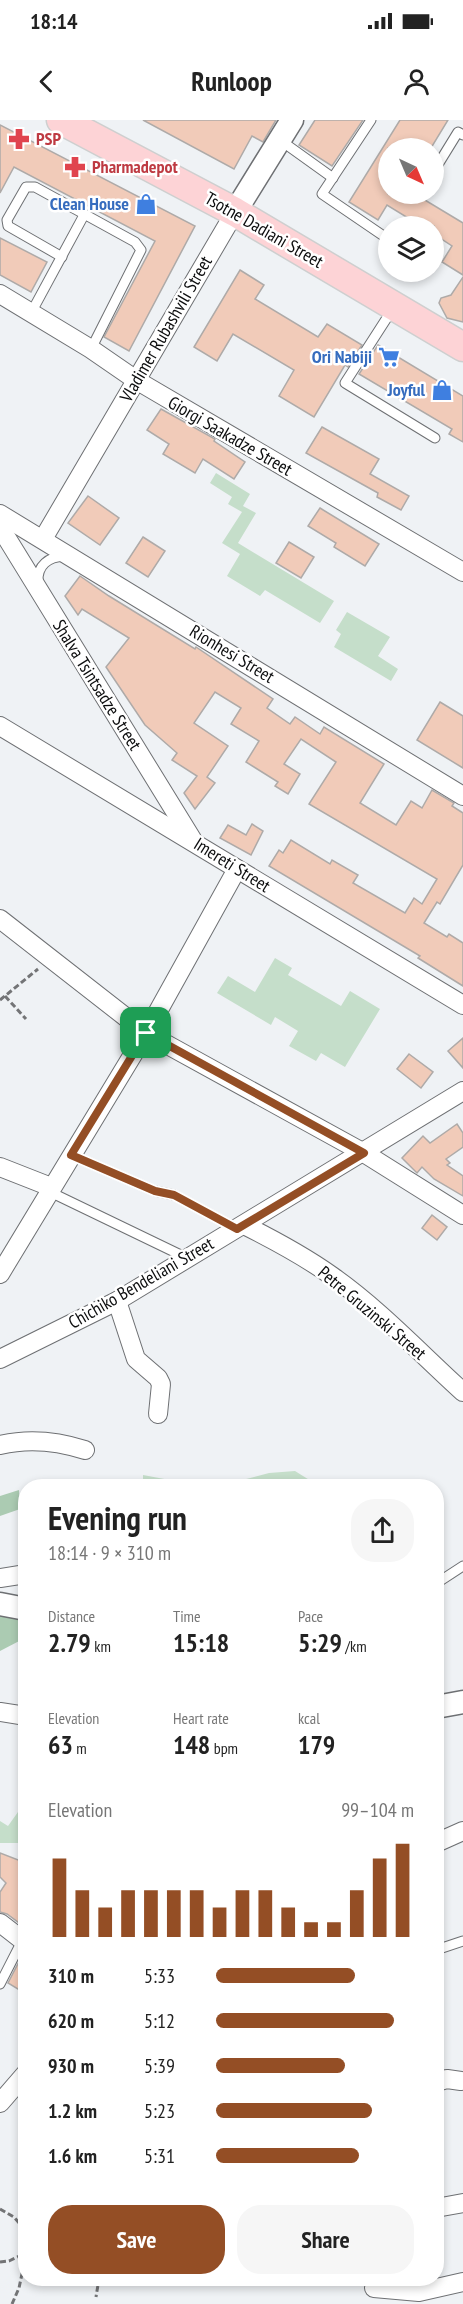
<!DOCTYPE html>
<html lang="en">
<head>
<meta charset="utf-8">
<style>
	body { margin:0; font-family:"PT Sans Narrow",sans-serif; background:#f6f6f6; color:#222; height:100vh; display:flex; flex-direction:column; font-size:22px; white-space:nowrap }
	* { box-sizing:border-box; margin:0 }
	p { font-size:20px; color:#767676 }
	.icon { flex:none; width:33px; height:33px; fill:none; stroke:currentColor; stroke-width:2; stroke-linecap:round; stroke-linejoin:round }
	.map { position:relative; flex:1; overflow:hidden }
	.drawer { position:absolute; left:18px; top:1359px; width:426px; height:807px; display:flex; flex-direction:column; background:#fff; border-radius:24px; box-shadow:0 3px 9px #0003 }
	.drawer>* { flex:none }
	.needle { width:39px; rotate:136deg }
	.tools { position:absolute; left:378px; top:18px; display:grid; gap:12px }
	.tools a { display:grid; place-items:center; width:66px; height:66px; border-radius:50%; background:#fff; box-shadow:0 3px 9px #0003; font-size:30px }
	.pin { position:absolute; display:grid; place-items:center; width:51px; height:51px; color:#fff; margin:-26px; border-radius:12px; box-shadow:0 3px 9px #0006 }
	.round { display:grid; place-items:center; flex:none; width:63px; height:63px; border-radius:24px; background:#f6f6f6 }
	.summary { display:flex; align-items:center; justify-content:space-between; height:102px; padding:0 30px }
	h1 { font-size:33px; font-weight:700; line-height:45px }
	.metrics { display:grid; grid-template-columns:repeat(3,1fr); gap:9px; height:102px; padding:6px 30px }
	.metrics div { display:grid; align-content:center }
	.metrics b { font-size:26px; font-weight:700 }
	.metrics small { font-size:16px; font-weight:400 }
	.metrics p { font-size:16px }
	.chart { height:168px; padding:12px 30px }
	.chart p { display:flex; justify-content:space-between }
	.chart svg { width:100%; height:108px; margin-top:6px; stroke:#944e25; stroke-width:6 }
	.primary-button { display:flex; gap:12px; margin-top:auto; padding:12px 30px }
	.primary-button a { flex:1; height:69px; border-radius:24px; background:#944e25; color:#fff; font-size:24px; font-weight:700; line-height:69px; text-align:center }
	.primary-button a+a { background:#f6f6f6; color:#222 }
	ul { padding:0 30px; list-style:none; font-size:20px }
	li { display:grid; grid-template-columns:96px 72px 1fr; align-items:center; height:45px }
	li i { height:15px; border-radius:8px; background:#944e25 }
	.status { display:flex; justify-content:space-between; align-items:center; height:42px; padding:0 30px; background:#fff; direction:ltr }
	.status svg { height:16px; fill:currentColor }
	header { display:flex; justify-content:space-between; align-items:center; height:78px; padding:0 30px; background:#fff; font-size:27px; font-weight:700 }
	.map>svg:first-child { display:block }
</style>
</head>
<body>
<div class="status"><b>18:14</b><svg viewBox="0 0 49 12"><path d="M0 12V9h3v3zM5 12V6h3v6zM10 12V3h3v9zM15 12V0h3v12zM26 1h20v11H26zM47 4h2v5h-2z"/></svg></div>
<header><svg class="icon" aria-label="back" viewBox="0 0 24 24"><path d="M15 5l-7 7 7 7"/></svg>Runloop<svg class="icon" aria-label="person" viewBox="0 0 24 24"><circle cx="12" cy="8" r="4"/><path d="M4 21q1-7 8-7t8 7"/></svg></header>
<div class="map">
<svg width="463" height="2184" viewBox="0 0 463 2184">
	<rect width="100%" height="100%" fill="#eff2f5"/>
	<g fill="#c5deca">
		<polygon points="216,353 250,374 243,386 256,393 238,423 334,481 320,503 265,470 260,476 227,456 240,434 222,423 242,392 228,384 232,377 210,363"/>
		<polygon points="347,492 390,517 378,536 398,549 391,561 334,527 341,514 336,510"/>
		<polygon points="275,838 292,848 288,855 341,886 350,871 380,889 345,947 321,933 316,941 289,926 298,911 275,897 271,905 217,873 228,856 255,872"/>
		<polygon points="295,1351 319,1366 219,1366 269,1353"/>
		<polygon points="143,1355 191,1364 217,1366 143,1366"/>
		<polygon points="18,1692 25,1693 25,1723 0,1723 0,1701 8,1706"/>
	</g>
	<g fill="#abcbb2">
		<polygon points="19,1370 20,1389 0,1396 0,1376"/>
		<polygon points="0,1492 25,1494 25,1518 0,1531"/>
	</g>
	<g fill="#f1cbb9" stroke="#aeaaa8" stroke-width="1.5">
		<polygon points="143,0 276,0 263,22 252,16 234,49"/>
		<polygon points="315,0 363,0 332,46 299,25"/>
		<polygon points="400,0 448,0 431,28 388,28 388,74 415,74 463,103 463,155 442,142 452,126 434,114 434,106 421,106 387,85 378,100 349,82"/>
		<polygon points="0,5 195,106 129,231 104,217 155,121 14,47 0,73"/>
		<polygon points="0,118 47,142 31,172 0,155"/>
		<polygon points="240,150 264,165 255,179 318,217 327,204 362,225 348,247 345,245 314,297 279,276 294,250 233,214 217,241 194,227"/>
		<polygon points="463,157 463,202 447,198 439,183 441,178 451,175"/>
		<polygon points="378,225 463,276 463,322 449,314 452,309 359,254"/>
		<polygon points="161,289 215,319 214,321 245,342 234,359 203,339 195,353 163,334 169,324 147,310"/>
		<polygon points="322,307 379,339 370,354 409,376 401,390 377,377 378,373 306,333"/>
		<polygon points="88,376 119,398 100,425 68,403"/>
		<polygon points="320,388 379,424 365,446 334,427 336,423 308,406"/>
		<polygon points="143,417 165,431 148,457 126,443"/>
		<polygon points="289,422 314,437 301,458 276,443"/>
		<polygon points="80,456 109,476 195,529 196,527 273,579 267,588 290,604 295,597 320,614 324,607 384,644 360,683 396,705 411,681 422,688 432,670 454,683 452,686 463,693 463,745 440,784 437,782 424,803 447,817 449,814 463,823 463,866 418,838 420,836 269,746 279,730 283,733 291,720 330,744 332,740 358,755 353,763 405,793 414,778 422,784 437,759 309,684 336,642 301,619 284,644 300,654 288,674 275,666 278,662 246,642 259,621 231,604 241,588 215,572 194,603 228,626 207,657 215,663 195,689 184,673 197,656 172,640 177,633 145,605 106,547 129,518 82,489 78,495 65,476"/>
		<polygon points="440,582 463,596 463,648 417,620"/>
		<polygon points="252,704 263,711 251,735 220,718 228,705 246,715"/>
		<polygon points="463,918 463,948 448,931"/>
		<polygon points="409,934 433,952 421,968 397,949"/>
		<polygon points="457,1004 463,1013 463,1027 446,1039 450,1043 447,1045 463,1056 463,1076 434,1059 422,1047 417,1053 402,1038 423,1016 430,1023"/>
		<polygon points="432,1095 447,1107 437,1120 422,1108"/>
		<polygon points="0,1733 26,1743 26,1808 7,1794 0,1792 0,1772 6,1763 0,1757"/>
		<polygon points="23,1834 26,1834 26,1874 8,1863"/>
	</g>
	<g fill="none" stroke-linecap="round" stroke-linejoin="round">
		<defs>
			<g id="service">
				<polyline points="371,0 322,74 388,119"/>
				<polyline points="280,20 333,58"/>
				<polyline points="434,51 458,12 463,15"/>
				<polyline points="62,137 8,106 7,100 26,67 35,67 135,122 141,130 91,229"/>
				<polyline points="392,190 345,263 435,318"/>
				<polyline points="31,193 84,95"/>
				<path d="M 38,462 C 37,445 49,437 64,436"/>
				<polyline points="71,1035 155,1071 174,1075 237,1109"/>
				<polyline points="48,1071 187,1138"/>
				<polyline points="440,1461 463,1446"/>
				<polyline points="436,1830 463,1821"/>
				<polyline points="0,1864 22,1821"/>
			</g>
			<g id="minor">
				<polyline points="0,174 91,229 136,260 463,452"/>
				<polyline points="0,394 463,676"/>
				<polyline points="0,407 192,719"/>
				<polyline points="43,419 235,92"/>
				<polyline points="0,606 463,885"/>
				<polyline points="0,799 146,913 364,1033 463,1095"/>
				<polyline points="0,1047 51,1067"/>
				<path d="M 244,1105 C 274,1120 304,1136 332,1156 C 379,1189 420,1233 463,1272"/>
				<polyline points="0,1154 146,913 237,749"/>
				<polyline points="117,1181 136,1239 158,1258 161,1264 158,1294"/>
				<polyline points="0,1239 117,1181 463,971"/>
				<path d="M 0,1325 C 29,1318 57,1321 85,1330"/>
				<polyline points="0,1458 26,1454"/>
				<polyline points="0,1592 26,1596"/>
				<polyline points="436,1723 463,1711"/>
				<polyline points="0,1803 26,1823"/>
				<polyline points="436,1962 447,1959 461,1961"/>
				<polyline points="0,1983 26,1953"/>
				<polyline points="436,2088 463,2083"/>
				<polyline points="374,2168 419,2172 463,2162"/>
			</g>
			<g id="tertiary">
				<polyline points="235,92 292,0"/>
				<polyline points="0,1484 26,1489"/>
				<polyline points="436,1587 463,1582"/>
			</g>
			<polyline id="primary" points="61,0 235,92 463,227"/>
		</defs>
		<use href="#service" stroke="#6e7073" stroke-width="11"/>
		<use href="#minor" stroke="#6e7073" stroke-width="20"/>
		<use href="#tertiary" stroke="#6e7073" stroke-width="25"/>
		<use href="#primary" stroke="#cecfcf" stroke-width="31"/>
		<g stroke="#737476" stroke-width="3" stroke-dasharray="6 3" stroke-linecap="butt">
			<polyline points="5,876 26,899"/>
			<polyline points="0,880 38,849"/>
			<polyline points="0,2089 14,2097 26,2111"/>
			<polyline points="0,2142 9,2141 26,2133"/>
			<polyline points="94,2158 98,2165 96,2177"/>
			<polyline points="12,2184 19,2168 26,2135"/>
		</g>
		<use href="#service" stroke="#fff" stroke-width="9"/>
		<use href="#minor" stroke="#fff" stroke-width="18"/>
		<use href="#tertiary" stroke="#fff" stroke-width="22"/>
		<use href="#primary" stroke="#fdd3d6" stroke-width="28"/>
	</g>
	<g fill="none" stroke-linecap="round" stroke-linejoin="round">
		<defs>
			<polygon id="route" points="146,913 364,1033 237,1109 174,1075 155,1071 71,1035"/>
		</defs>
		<use href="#route" stroke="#fff" stroke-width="12"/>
		<use href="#route" stroke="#944e25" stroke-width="8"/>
	</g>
	<defs>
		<symbol id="pharmacy-bare" viewBox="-9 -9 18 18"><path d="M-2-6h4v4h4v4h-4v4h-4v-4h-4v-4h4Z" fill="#e0444e" stroke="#fff" stroke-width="2.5" paint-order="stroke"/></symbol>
		<symbol id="shop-bare" viewBox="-9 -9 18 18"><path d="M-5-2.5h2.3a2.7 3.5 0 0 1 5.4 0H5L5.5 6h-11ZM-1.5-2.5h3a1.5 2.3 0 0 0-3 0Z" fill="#3f7fe0" stroke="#fff" stroke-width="2.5" paint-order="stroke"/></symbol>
		<symbol id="supermarket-bare" viewBox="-9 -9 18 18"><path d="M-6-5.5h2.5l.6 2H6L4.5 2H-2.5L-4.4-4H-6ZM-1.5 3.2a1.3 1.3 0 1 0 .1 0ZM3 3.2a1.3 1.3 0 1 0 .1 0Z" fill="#3f7fe0" stroke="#fff" stroke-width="2.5" paint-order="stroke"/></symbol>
	</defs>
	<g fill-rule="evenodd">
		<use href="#pharmacy-bare" x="4" y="4" width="30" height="30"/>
		<use href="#pharmacy-bare" x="60" y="32" width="30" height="30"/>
		<use href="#shop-bare" x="131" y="69" width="30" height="30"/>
		<use href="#supermarket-bare" x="374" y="222" width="30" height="30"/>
		<use href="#shop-bare" x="427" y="255" width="30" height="30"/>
	</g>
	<g text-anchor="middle" stroke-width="5" stroke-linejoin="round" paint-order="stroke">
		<g font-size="18" font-weight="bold" fill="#be3a42" stroke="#fff" text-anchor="start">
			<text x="36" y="25">PSP</text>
			<text x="92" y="53">Pharmadepot</text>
		</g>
		<g font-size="18" font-weight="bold" fill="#366cbe" stroke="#fff" text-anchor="end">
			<text x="129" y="90">Clean House</text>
			<text x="372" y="243">Ori Nabiji</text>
			<text x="425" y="276">Joyful</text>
		</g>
		<g font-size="18" fill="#0c0d0e" stroke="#fff">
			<text transform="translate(264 110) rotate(30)" y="6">Tsotne Dadiani Street</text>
			<text transform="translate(166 209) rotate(-60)" y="6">Vladimer Rubashvili Street</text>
			<text transform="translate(230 316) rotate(30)" y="6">Giorgi Saakadze Street</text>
			<text transform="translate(232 534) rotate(31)" y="6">Rionhesi Street</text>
			<text transform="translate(97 565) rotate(58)" y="6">Shalva Tsintsadze Street</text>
			<text transform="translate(232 745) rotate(32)" y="6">Imereti Street</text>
			<text transform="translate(141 1163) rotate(-30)" y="6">Chichiko Bendeliani Street</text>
			<text transform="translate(372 1193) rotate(40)" y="6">Petre Gruzinski Street</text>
		</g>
	</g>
</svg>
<div class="tools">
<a><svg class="needle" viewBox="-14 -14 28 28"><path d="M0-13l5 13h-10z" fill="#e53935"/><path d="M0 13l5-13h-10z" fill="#767676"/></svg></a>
<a><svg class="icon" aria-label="layers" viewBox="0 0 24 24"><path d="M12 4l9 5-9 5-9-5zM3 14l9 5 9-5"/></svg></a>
</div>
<div class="pin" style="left:146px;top:913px;background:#1e9e55"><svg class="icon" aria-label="arrive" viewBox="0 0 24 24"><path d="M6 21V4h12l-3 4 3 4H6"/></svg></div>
<section class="drawer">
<div class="summary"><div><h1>Evening run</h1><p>18:14 · 9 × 310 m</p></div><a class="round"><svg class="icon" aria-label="share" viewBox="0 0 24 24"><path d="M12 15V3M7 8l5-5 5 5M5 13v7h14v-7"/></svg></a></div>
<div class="metrics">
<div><p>Distance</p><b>2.79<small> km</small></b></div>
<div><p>Time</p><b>15:18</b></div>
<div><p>Pace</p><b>5:29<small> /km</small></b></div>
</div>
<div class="metrics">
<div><p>Elevation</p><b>63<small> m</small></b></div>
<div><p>Heart rate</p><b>148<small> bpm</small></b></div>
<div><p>kcal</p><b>179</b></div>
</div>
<div class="chart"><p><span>Elevation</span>99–104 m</p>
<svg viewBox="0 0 160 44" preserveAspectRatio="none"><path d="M5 44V12M15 44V25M25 44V32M35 44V25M45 44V25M55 44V25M65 44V25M75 44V32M85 44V25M95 44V25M105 44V32M115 44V38M125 44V38M135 44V25M145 44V12M155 44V6"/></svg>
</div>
<ul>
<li><b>310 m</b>5:33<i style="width:70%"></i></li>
<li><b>620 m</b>5:12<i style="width:90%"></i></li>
<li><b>930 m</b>5:39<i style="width:65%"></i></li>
<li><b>1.2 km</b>5:23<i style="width:79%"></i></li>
<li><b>1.6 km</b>5:31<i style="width:72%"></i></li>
</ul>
<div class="primary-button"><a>Save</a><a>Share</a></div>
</section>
</div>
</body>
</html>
